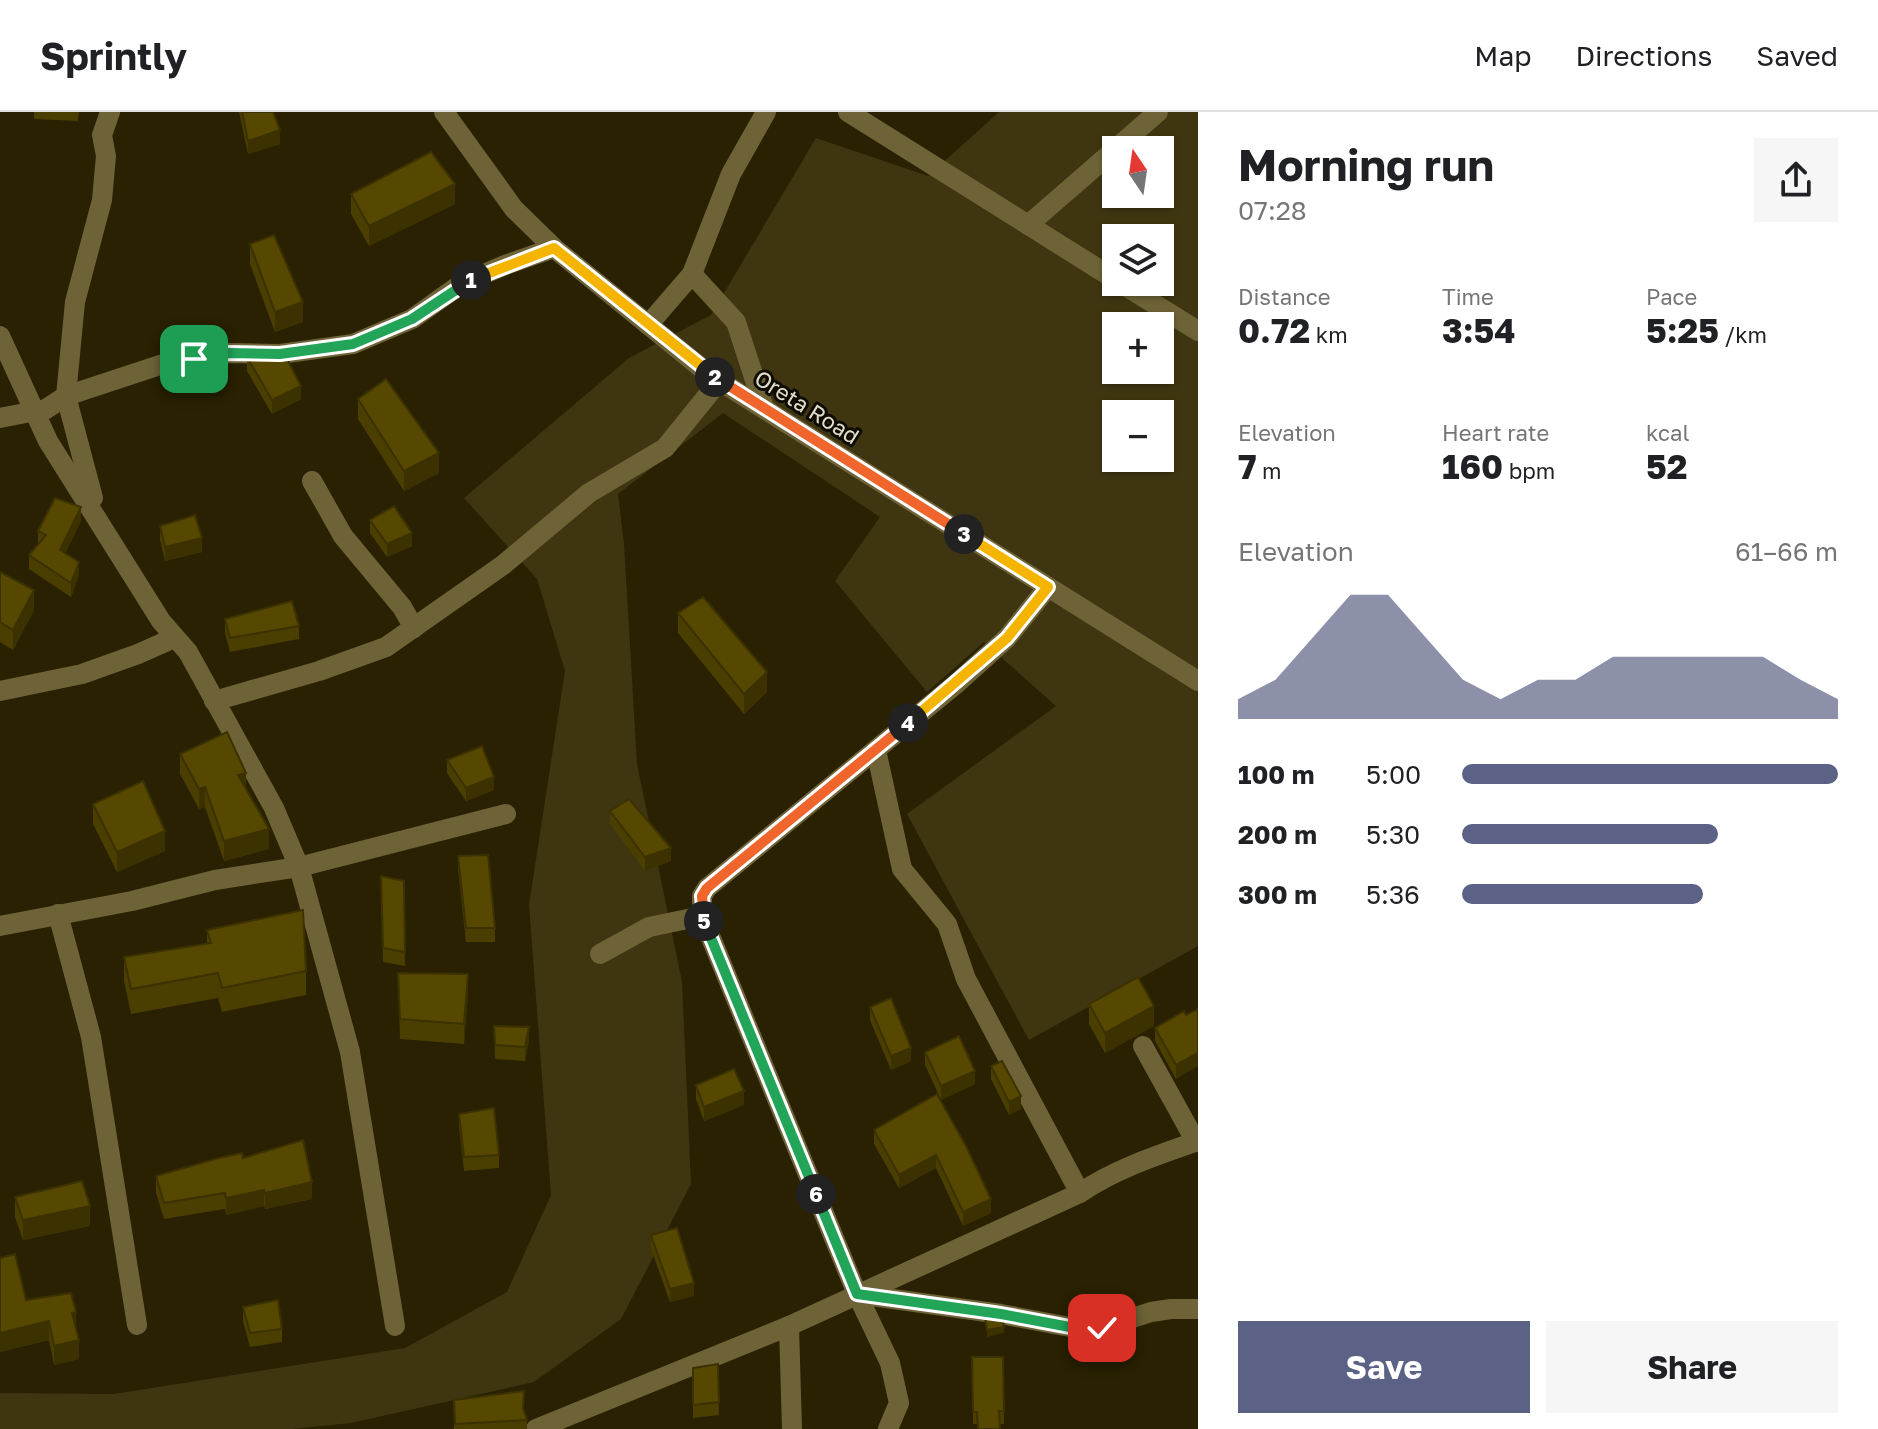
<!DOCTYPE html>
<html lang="en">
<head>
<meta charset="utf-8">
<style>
	body { margin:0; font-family:"Golos Text",sans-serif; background:#f6f6f6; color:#202124; height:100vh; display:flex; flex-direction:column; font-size:30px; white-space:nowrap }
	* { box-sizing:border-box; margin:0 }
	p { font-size:26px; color:#757577 }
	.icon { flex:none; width:44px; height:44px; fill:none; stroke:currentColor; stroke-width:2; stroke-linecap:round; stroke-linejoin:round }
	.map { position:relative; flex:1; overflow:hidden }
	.details { display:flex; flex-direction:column; background:#fff; width:680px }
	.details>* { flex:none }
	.needle { width:52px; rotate:347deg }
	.fabs { position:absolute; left:1102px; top:24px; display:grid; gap:16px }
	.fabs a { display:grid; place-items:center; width:72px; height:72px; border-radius:0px; background:#fff; box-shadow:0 2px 6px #0004; font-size:40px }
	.pin { position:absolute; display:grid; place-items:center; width:68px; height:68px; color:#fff; margin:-34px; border-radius:16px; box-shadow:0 4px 12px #0006 }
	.km { position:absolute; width:40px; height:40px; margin:-20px; border-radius:50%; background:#222; color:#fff; font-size:22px; line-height:40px; text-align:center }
	.round { display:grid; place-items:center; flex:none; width:84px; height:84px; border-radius:0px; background:#f6f6f6 }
	.summary { display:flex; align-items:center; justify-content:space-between; height:136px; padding:0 40px }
	h1 { font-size:44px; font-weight:700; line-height:60px }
	.figures { display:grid; grid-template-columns:repeat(3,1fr); gap:12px; height:136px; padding:8px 40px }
	.figures div { display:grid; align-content:center }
	.figures b { font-size:34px; font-weight:700 }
	.figures small { font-size:22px; font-weight:400 }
	.figures p { font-size:22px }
	.chart { height:224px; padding:16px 40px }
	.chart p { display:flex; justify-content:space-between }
	.chart svg { width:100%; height:144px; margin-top:8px; fill:#5c6285; opacity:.7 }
	.action { display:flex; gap:16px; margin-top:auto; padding:16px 40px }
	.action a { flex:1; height:92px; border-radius:0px; background:#5c6285; color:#fff; font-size:32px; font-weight:700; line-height:92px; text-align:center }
	.action a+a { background:#f6f6f6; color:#202124 }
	ul { padding:0 40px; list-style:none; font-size:26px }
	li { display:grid; grid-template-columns:128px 96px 1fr; align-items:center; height:60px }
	li i { height:20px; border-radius:10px; background:#5c6285 }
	header { display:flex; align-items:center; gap:48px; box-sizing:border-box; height:112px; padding:0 40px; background:#fff; border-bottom:2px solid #e0e0e0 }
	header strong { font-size:38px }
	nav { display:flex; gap:44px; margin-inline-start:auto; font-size:28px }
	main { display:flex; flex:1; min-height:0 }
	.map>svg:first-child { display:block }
</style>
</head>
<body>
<header>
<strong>Sprintly</strong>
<nav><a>Map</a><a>Directions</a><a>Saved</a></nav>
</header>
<main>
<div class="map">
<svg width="1198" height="1317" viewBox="0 0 1198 1317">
	<rect width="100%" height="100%" fill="#292101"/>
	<path fill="#3f3611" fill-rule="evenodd" d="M 999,0 L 1198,0 L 1198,834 L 1029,928 L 907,702 L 1056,594 L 984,530 L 927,580 L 835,469 L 880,405 L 723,301 L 618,382 L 624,432 L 637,652 L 682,870 L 691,1072 L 621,1207 L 534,1270 L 351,1311 L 290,1317 L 0,1317 L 0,1281 L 114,1282 L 405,1236 L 507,1180 L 551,1083 L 529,793 L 565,559 L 537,467 L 464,386 L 629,246 L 711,203 L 816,26 L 928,64 ZM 1116,38 L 1160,38 L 1160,82 L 1116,82 ZM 1116,126 L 1160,126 L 1160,170 L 1116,170 ZM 1116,214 L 1160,214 L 1160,258 L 1116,258 ZM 1116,302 L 1160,302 L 1160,346 L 1116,346 Z"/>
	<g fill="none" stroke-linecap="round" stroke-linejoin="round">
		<g stroke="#6e6337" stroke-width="20">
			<polyline points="848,0 1116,168"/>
			<polyline points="1028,113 1158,0"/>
			<polyline points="692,162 736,210 764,296"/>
			<polyline points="1119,170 1198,219"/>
			<polyline points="648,213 692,162 731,62 766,0"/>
			<polyline points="0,224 48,329 161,509 188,540 274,696 299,755 350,940 395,1214"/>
			<polyline points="0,306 46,297 66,284 166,251 229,241 280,242 353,232 412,207 461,172 505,153 554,136"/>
			<polyline points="312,369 343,424 402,495 414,516"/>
			<polyline points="93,386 66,284 75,190 102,88 106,44 102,23 110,0"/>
			<polyline points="0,579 82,562 138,542 174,526"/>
			<polyline points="214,589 319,559 386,535 503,453 589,381 665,336 720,268"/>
			<polyline points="876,638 902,757 947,812 966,867 1080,1081"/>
			<polyline points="58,802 91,925 137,1213"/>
			<polyline points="0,814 132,789 215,768 299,755 506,702"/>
			<polyline points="600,842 649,815 702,804"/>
			<polyline points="1143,934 1196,1030"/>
			<polyline points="857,1182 1001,1202 1075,1216 1102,1216 1151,1200 1171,1197 1198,1197"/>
			<polyline points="789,1214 792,1317"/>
			<path d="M 536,1317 L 789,1214 L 1080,1081 C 1115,1057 1158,1043 1198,1029"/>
			<polyline points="888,1317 899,1291 890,1251 857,1182 702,804 702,784 707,776 956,572 1007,526 1048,475"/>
		</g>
		<polyline stroke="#6e6337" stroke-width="20" points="444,0 514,97 554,136 710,263 1198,569"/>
	</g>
	<g fill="#4a3e01">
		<polygon points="34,0 79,0 78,9 34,7"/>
		<polygon points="239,0 273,0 280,32 248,42"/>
		<polygon points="351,82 455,92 369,134 351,102"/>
		<polygon points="250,132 303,210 275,220 250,152"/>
		<polygon points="247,245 301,287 272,302 247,259"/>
		<polygon points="358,287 439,361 404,379 358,307"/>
		<polygon points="370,408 412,434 387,445 370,421"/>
		<polygon points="81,409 65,441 79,463 71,485 29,457 29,443 38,433 38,419"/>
		<polygon points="160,414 202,440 165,449 160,428"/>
		<polygon points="0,460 34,498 13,538 0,530"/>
		<polygon points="678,501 767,580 744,602 678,521"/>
		<polygon points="225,507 299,514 299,527 230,540 225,521"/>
		<polygon points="180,642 246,677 269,737 224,749 205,695 199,697 180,662"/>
		<polygon points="447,648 494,678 466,689 447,661"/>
		<polygon points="93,692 165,739 117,760 93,712"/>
		<polygon points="610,699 671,749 645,759 610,712"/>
		<polygon points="458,744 495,816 495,830 466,830 458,757"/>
		<polygon points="381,764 404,769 405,854 383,850"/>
		<polygon points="207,818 306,859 306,883 222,900 218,886 131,902 124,869 124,845 207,832"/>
		<polygon points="398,861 468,882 464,932 400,927"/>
		<polygon points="1089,892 1154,914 1105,941 1089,912"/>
		<polygon points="870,895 911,949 891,958 870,908"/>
		<polygon points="1184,899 1176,967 1155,929 1155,916"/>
		<polygon points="494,914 529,928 525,949 495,947"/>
		<polygon points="925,940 975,972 941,988 925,953"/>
		<polygon points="991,954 1021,997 1009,1003 991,967"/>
		<polygon points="696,973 744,993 704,1009 696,987"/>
		<polygon points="937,982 991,1101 963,1114 936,1056 899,1076 874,1032 874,1018"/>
		<polygon points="459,1002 499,1043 499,1056 464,1059 459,1015"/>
		<polygon points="243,1046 312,1087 265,1097 264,1094 226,1103 225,1097 164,1107 156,1081 156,1064"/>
		<polygon points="15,1085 90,1114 23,1128 15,1105"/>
		<polygon points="651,1123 694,1184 670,1190 651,1137"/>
		<polygon points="0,1146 26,1188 76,1217 79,1247 54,1253 49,1228 0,1240"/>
		<polygon points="243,1195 282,1217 282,1230 250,1235 243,1209"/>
		<polygon points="972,1245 1003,1245 1004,1312 1000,1312 1000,1317 977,1317 977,1312 973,1312"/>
		<polygon points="718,1252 719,1303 693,1306 693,1256"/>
		<polygon points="454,1288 524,1300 527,1308 527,1317 454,1317"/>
	</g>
	<g fill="#3c3201">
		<polygon points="280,18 280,32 248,42 248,29"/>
		<polygon points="455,72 455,92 369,134 369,114"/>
		<polygon points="303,190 303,210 275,220 275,200"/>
		<polygon points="301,274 301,287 272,302 272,288"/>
		<polygon points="439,341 439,361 404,379 404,359"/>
		<polygon points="81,395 81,409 60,452 60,438"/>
		<polygon points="412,421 412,434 387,445 387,432"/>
		<polygon points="202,426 202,440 165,449 165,435"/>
		<polygon points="79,450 79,463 71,485 71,471"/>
		<polygon points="34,478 34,498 13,538 13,518"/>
		<polygon points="767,560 767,580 744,602 744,582"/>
		<polygon points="246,661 246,681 238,663"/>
		<polygon points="494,665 494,678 466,689 466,676"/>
		<polygon points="205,675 205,695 199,697 199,677"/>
		<polygon points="269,717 269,737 224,749 224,729"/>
		<polygon points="165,719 165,739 117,760 117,740"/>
		<polygon points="671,736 671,749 645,759 645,745"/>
		<polygon points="468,862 468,882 464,932 464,912"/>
		<polygon points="1154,894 1154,914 1105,941 1105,921"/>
		<polygon points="529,915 529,928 525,949 525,935"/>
		<polygon points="911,936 911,949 891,958 891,944"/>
		<polygon points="1198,941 1198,954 1176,967 1176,953"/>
		<polygon points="975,959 975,972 941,988 941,974"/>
		<polygon points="744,979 744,993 704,1009 704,995"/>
		<polygon points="1021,984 1021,997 1009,1003 1009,990"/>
		<polygon points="936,1043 936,1056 899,1076 899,1063"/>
		<polygon points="312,1070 312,1087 265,1097 265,1081"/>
		<polygon points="264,1078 264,1094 226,1103 226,1086"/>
		<polygon points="991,1087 991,1101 963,1114 963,1100"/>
		<polygon points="90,1094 90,1114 23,1128 23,1108"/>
		<polygon points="694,1171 694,1184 670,1190 670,1177"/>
		<polygon points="76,1200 76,1219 72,1201"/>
		<polygon points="49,1209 49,1228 0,1240 0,1221"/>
		<polygon points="1004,1215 1004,1221 987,1225 987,1218"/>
		<polygon points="79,1228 79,1247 54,1253 54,1234"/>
	</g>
	<g fill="#564801" stroke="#3c3201" stroke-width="2">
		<polygon points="242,0 273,0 280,18 248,29"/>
		<polygon points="431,40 455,72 369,114 351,82"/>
		<polygon points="274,123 303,190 275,200 250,132"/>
		<polygon points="257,241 284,241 301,274 272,288 247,245"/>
		<polygon points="386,267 439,341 404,359 358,287"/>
		<polygon points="55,386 81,395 60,438 79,450 71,471 29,443 46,423 38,419"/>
		<polygon points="394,394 412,421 387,432 370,408"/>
		<polygon points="195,403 202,426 165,435 160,414"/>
		<polygon points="0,460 34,478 13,518 0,510"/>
		<polygon points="703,485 767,560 744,582 678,501"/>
		<polygon points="292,489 299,514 230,526 225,507"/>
		<polygon points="227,620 246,661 238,663 269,717 224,729 205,675 199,677 180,642"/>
		<polygon points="482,634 494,665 466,676 447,648"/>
		<polygon points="143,669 165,719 117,740 93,692"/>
		<polygon points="629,687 671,736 645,745 610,699"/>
		<polygon points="488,743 495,816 466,816 458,744"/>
		<polygon points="381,764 404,769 405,840 383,836"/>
		<polygon points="303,798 306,859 222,876 218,861 131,877 124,845 211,831 207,818"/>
		<polygon points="398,861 468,862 464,912 400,907"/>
		<polygon points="1138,865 1154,894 1105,921 1089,892"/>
		<polygon points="891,886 911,936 891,944 870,895"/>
		<polygon points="1198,897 1198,941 1176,953 1155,916 1184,899 1186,903"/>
		<polygon points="494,914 529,915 525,935 495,933"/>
		<polygon points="959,924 975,959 941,974 925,940"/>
		<polygon points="1002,949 1021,984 1009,990 991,954"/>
		<polygon points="734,957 744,979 704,995 696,973"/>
		<polygon points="937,982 967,1036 991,1087 963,1100 936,1043 899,1063 874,1018"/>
		<polygon points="494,996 499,1043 464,1045 459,1002"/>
		<polygon points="303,1028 312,1070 265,1081 264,1078 226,1086 225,1081 164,1091 156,1064 219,1046 242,1041 243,1046"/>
		<polygon points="82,1069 90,1094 23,1108 15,1085"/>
		<polygon points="677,1116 694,1171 670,1177 651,1123"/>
		<polygon points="15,1142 26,1188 71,1181 76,1200 72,1201 79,1228 54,1234 49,1209 0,1221 0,1146"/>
		<polygon points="278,1188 282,1217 250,1221 243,1195"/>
		<polygon points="985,1206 1003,1209 1004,1215 987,1218"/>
		<polygon points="972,1245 1003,1245 1004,1299 999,1299 1000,1317 978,1317 977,1300 973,1300"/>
		<polygon points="718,1252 719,1290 693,1293 693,1256"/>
		<polygon points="524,1279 523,1296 527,1308 455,1312 454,1288"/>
	</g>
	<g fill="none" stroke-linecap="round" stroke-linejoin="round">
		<defs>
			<polyline id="split-1" points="194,247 229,241 280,242 353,232 412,207 471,168"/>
			<polyline id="split-2" points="471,168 554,136 715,265"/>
			<polyline id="split-3" points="715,265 964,422"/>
			<polyline id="split-4" points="908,611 1007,526 1048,475 964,422"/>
			<polyline id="split-5" points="704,809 702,784 707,776 908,611"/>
			<polyline id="split-6" points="704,809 816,1082"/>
			<polyline id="split-7" points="816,1082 857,1182 1001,1202 1075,1216 1102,1216"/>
		</defs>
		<use href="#split-1" stroke="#fff" stroke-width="16"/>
		<use href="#split-2" stroke="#fff" stroke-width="16"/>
		<use href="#split-3" stroke="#fff" stroke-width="16"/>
		<use href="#split-4" stroke="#fff" stroke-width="16"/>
		<use href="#split-5" stroke="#fff" stroke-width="16"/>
		<use href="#split-6" stroke="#fff" stroke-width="16"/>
		<use href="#split-7" stroke="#fff" stroke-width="16"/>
		<use href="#split-1" stroke="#22a559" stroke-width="10"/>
		<use href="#split-2" stroke="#f5b400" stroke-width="10"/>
		<use href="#split-3" stroke="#f0652b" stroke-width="10"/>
		<use href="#split-4" stroke="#f5b400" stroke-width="10"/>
		<use href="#split-5" stroke="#f0652b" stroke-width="10"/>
		<use href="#split-6" stroke="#22a559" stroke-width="10"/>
		<use href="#split-7" stroke="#22a559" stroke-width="10"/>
	</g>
	<g text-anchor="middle" stroke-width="6" stroke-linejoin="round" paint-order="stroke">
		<g font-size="22" fill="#e1ddcb" stroke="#0e0b02">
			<text transform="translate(807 295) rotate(32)" y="8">Oreta Road</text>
		</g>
	</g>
</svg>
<div class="fabs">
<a><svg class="needle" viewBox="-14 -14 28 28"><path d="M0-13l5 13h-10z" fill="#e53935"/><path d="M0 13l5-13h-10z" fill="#757577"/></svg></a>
<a><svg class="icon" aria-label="layers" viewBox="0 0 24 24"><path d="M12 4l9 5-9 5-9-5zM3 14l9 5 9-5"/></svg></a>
<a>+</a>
<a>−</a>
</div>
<div class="pin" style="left:194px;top:247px;background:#1e9e55"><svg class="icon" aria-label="arrive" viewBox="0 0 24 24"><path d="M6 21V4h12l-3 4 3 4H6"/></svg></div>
<div class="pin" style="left:1102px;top:1216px;background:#d93025"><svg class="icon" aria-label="check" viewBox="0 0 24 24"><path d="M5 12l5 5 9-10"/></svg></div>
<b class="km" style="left:471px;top:168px">1</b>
<b class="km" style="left:715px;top:265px">2</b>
<b class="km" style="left:964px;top:422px">3</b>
<b class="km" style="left:908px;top:611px">4</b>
<b class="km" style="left:704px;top:809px">5</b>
<b class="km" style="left:816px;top:1082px">6</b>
</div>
<section class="details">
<div class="summary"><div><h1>Morning run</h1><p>07:28</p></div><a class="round"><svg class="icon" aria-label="share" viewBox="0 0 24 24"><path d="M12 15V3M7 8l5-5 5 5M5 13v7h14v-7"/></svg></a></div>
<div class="figures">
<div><p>Distance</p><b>0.72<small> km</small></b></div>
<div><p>Time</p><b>3:54</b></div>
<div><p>Pace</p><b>5:25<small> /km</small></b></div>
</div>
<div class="figures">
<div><p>Elevation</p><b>7<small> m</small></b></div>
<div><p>Heart rate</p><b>160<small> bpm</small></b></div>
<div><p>kcal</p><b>52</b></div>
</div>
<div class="chart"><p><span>Elevation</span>61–66 m</p>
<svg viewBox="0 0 160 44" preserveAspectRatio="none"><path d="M0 44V38L10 32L20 19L30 6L40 6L50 19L60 32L70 38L80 32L90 32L100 25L110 25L120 25L130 25L140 25L150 32L160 38V44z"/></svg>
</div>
<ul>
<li><b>100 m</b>5:00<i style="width:100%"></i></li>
<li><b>200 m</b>5:30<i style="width:68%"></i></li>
<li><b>300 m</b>5:36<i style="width:64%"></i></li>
</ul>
<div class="action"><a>Save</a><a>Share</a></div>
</section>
</main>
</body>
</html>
